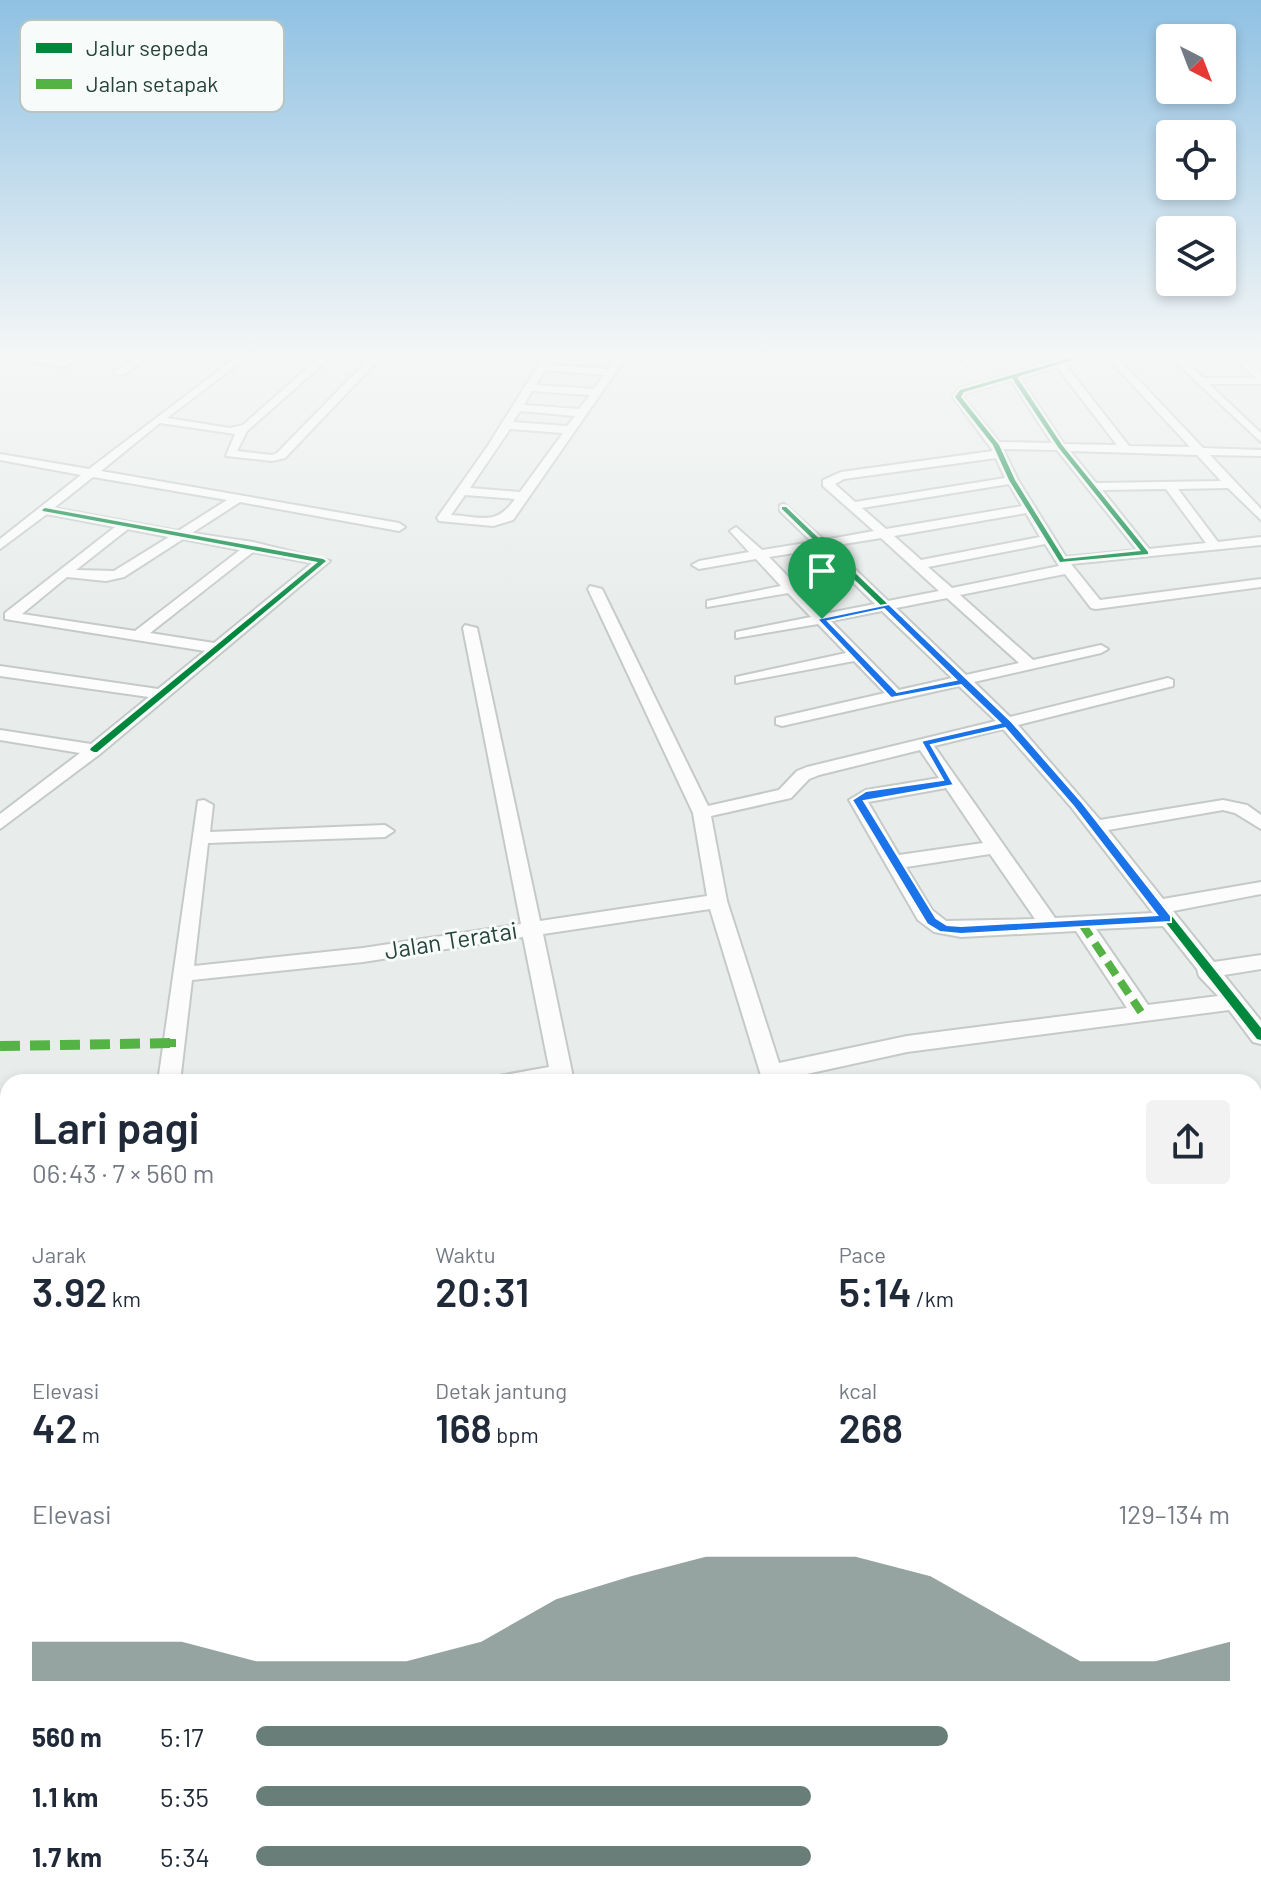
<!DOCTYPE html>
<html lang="id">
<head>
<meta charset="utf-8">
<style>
	body { margin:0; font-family:Barlow,sans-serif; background:#f2f2f3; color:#1f2937; height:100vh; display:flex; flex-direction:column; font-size:30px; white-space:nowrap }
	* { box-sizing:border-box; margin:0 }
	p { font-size:26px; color:#747a83 }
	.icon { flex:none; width:44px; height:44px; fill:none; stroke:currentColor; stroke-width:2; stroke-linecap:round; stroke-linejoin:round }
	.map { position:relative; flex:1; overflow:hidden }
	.sheet { position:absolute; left:0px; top:1074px; width:1262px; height:830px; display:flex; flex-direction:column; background:#fff; border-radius:24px 24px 0 0; box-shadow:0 4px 12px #0003 }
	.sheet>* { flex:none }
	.needle { width:52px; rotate:138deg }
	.fabs { position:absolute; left:1156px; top:24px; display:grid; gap:16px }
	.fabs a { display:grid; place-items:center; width:80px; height:80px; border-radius:8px; background:#fff; box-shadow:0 4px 12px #0003; font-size:40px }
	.pin { position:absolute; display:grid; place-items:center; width:68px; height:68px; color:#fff; margin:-82px -34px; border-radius:50% 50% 50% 0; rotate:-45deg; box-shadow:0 0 8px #0007 }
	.pin .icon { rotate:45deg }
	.round { display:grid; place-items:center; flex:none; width:84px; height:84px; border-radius:8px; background:#f2f2f3 }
	.head { display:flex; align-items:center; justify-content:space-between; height:136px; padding:0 32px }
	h1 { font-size:44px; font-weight:600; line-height:60px }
	.metrics { display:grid; grid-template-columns:repeat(3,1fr); gap:12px; height:136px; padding:8px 32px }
	.metrics div { display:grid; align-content:center }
	.metrics b { font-size:40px; font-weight:600 }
	.metrics small { font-size:22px; font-weight:400 }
	.metrics p { font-size:22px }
	.chart { height:224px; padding:16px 32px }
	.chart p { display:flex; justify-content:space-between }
	.chart svg { width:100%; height:144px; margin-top:8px; fill:#697e78; opacity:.7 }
	ul { padding:0 32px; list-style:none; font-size:26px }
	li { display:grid; grid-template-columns:128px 96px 1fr; align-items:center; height:60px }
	li i { height:20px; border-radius:10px; background:#697e78 }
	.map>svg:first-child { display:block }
</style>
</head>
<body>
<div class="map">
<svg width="1261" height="1903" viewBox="0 0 1261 1903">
	<rect width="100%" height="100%" fill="#e8edeb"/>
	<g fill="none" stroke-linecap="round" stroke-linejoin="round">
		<defs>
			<g id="minor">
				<polygon points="25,356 64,361 76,356 89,356 65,367 27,361"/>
				<polygon points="139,356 151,356 123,375 115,375 115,371"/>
				<path d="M 238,356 L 249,356 L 167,418 L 230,428 L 243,425 L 321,356 L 332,356 L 247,431 L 237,451 L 272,455 L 277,453 L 372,356 L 382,356 L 285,458 L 272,461 L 226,456 L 235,434 L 160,423 L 101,471 L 399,523 L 405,527 L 399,531 L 240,502 L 192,533 L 253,542 L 330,561 L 100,754 L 0,829 L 0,814 L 80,753 L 0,740 L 0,730 L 91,744 L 149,697 L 0,676 L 0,666 L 158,689 L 205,651 L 5,619 L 5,613 L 115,527 L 47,514 L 0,549 L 0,539 L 81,475 L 0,460 L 0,454 L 89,469 ZM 93,477 L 227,500 L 178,531 L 54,508 ZM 128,529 L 169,537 L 114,571 L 76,570 ZM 183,539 L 240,550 L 135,631 L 22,614 L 67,577 L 106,581 L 124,577 ZM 253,552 L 312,563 L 214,643 L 150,633 Z"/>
				<path d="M 544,356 L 554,356 L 549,365 L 608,369 L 617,356 L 627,356 L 513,520 L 493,526 L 439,521 L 437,518 L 487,447 ZM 545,370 L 604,375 L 594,389 L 536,385 ZM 532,391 L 590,395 L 579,409 L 524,405 ZM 520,411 L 575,416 L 567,426 L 513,422 ZM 510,429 L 563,433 L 520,492 L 470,488 ZM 465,495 L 515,499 C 496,526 482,517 451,515 Z"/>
				<polygon points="973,356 988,356 966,364 961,361"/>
				<path d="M 1073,356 L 1088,356 L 1065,364 L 1129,446 L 1190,447 L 1106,356 L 1116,356 L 1203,448 L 1261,450 L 1261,456 L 1210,455 L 1261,509 L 1261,520 L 1228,488 L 1178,489 L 1218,542 L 1261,537 L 1261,545 L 1071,564 L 1100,600 L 1261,579 L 1261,587 L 1096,609 L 1091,608 L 1065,574 L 960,595 L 1033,660 L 1101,645 L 1108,649 L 1101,653 L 974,682 L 1010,717 L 1168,678 L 1173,680 L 1173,686 L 1018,725 L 1100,820 L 1223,800 L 1247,805 L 1261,815 L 1261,829 L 1235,813 L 1223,810 L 1108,830 L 1163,899 L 1261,882 L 1261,894 L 1173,911 L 1214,962 L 1261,955 L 1261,969 L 1224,975 L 1261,1021 L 1261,1044 L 1253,1042 L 1229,1010 L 907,1052 L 784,1079 L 785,1082 L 763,1082 L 710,909 L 543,934 L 574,1082 L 496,1082 L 499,1076 L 549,1067 L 523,937 L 363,962 L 192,980 L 180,1082 L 158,1082 L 198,801 L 204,800 L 213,805 L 210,832 L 385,825 L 394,831 L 385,837 L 208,843 L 194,966 L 363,948 L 521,924 L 463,628 L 465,625 L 477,628 L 540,921 L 707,896 L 693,813 L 588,589 L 590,586 L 602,589 L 708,806 L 779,790 L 797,771 L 807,767 L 996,721 L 959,686 L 782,726 L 776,724 L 776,718 L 885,693 L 854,661 L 736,683 L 736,677 L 846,653 L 818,624 L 736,638 L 736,632 L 811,617 L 788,593 L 707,607 L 707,601 L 781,586 L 756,559 L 699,569 L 692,565 L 699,561 L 749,552 L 730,531 L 736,527 L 762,550 L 812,542 L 780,511 L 780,505 L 784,504 L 824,540 L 874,531 L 823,486 L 823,480 L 841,472 L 993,451 L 953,397 L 958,389 ZM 1057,367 L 1117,445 L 1064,444 L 1020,378 ZM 1011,380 L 1052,443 L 999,442 L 963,397 L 966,393 ZM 1003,449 L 1057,450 L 1137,550 L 1066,557 L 1018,480 ZM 1070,451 L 1197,455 L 1221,481 L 1096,483 ZM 996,458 L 1005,478 L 855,502 L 835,484 L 844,479 ZM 1009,484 L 1022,506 L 886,529 L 862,508 ZM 1166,489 L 1206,543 L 1149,549 L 1102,490 ZM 1026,513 L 1040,537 L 921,560 L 894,536 ZM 881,538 L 939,591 L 888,601 L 831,546 ZM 1045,544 L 1059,566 L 952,588 L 928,567 ZM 819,549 L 875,604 L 824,614 L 769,557 ZM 947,598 L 1019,663 L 966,675 L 896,608 ZM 882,611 L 952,678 L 899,690 L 831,621 ZM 1003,729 L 1071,807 L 1153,913 L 1055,918 L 934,746 ZM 920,750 L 939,778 L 866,790 L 849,800 L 918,920 L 934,932 L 961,937 L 1076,931 L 1127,1008 L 907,1036 L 779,1063 L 727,901 L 711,816 L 791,798 L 809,779 L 819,775 ZM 946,788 L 983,843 L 899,855 L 868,802 ZM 990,854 L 1035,919 L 946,921 L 932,910 L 906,867 ZM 1163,926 L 1197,969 L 1199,976 L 1218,996 L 1148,1005 L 1096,929 Z"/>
				<polygon points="1169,356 1180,356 1203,378 1256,378 1232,356 1243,356 1261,372 1261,384 1209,384 1261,433 1261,442"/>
				<polygon points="1261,1401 1261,1429 1254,1430 1254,1402"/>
				<polygon points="1261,1585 1261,1615 1254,1616 1254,1586"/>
				<polygon points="1261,1766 1261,1800 1254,1802 1254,1768"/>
				<polygon points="8,1880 8,1896 30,1896 29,1903 0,1903 0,1883"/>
				<polygon points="708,1896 744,1896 746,1903 710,1903"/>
				<polygon points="1121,1896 1157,1896 1160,1903 1124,1903"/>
			</g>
		</defs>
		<use href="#minor" stroke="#c5cac8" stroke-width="4"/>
		<use href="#minor" fill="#fcfcfc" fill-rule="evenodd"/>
		<g stroke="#55b346" stroke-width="8" stroke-dasharray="15 8" stroke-linecap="butt">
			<polyline points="1082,924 1141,1012"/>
			<polyline points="168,1043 176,1043"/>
		</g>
		<polyline stroke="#55b346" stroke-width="10" stroke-dasharray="20 10" stroke-linecap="butt" points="0,1046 176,1043"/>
		<defs>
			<g id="cycleway">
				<path d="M 1078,356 L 1085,356 L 1017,377 L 1062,445 L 1148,552 L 1148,554 L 1060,562 L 1009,480 L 993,445 L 955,397 L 960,390 ZM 1012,378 L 1058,447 L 1141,551 L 1064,559 L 1015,480 L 999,445 L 961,397 L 964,392 Z"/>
				<polygon points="782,507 786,507 1011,722 1080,801 1261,1028 1261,1040 1257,1039 1074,805 1005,726 782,509"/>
				<polygon points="45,508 323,559 326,561 97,752 94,752 90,750 91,748 318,562 43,511 42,510"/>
			</g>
		</defs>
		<use href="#cycleway" stroke="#f7fbf9" stroke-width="5"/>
		<use href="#cycleway" fill="#00873e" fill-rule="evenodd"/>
	</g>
	<linearGradient id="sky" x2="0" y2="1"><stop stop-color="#8fc1e3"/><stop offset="0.57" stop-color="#f5f7f6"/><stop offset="1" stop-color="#f5f7f6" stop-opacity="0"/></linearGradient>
	<rect width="1261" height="622" fill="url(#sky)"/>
	<path fill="#1a73e8" stroke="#fff" stroke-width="2" fill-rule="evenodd" d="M 889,604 L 1012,722 L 1081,801 L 1171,916 L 1171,922 L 961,934 L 940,932 L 927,924 L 852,800 L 866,791 L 943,780 L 921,741 L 1000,723 L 961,685 L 891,698 L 817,619 ZM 884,609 L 956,680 L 897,692 L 828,621 ZM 1005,728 L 1073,806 L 1157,915 L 961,926 L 947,925 L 936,918 L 864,801 L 954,785 L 931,745 Z"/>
	<g text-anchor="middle" stroke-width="6" stroke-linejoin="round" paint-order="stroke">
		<g font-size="24" fill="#24423a" stroke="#f7fbf9">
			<text transform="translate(451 941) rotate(-9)" y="8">Jalan Teratai</text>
		</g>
	</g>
	<rect x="20" y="20" width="264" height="92" rx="12" fill="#f7fbf9" stroke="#b8c4c0" stroke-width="2"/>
	<rect x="36" y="43" width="36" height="10" fill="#00873e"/>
	<rect x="36" y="79" width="36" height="10" fill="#55b346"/>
	<g font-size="22" fill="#24423a">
		<text x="86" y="56">Jalur sepeda</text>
		<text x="86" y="92">Jalan setapak</text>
	</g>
</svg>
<div class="fabs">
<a><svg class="needle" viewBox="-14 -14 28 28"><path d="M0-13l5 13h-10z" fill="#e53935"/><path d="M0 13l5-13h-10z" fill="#747a83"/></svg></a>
<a><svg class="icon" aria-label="locate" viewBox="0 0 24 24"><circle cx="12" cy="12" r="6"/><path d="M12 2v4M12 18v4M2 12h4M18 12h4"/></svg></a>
<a><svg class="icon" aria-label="layers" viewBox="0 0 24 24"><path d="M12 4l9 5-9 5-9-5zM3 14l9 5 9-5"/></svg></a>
</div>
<div class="pin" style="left:822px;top:619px;background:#1e9e55"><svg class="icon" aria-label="arrive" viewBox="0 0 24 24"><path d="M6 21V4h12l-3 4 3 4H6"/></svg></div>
<section class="sheet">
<div class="head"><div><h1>Lari pagi</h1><p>06:43 · 7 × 560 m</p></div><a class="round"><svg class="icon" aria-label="share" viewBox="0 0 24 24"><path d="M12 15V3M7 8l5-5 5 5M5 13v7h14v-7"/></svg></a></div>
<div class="metrics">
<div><p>Jarak</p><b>3.92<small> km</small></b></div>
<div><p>Waktu</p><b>20:31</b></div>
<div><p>Pace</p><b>5:14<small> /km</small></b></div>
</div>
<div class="metrics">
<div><p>Elevasi</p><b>42<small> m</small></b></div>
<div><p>Detak jantung</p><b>168<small> bpm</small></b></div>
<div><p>kcal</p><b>268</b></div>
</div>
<div class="chart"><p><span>Elevasi</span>129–134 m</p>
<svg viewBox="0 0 160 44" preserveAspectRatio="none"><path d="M0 44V32L10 32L20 32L30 38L40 38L50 38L60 32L70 19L80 12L90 6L100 6L110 6L120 12L130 25L140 38L150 38L160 32V44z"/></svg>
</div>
<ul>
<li><b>560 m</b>5:17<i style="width:71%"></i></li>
<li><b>1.1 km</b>5:35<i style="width:57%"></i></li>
<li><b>1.7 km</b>5:34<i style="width:57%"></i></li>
</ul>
</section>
</div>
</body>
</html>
